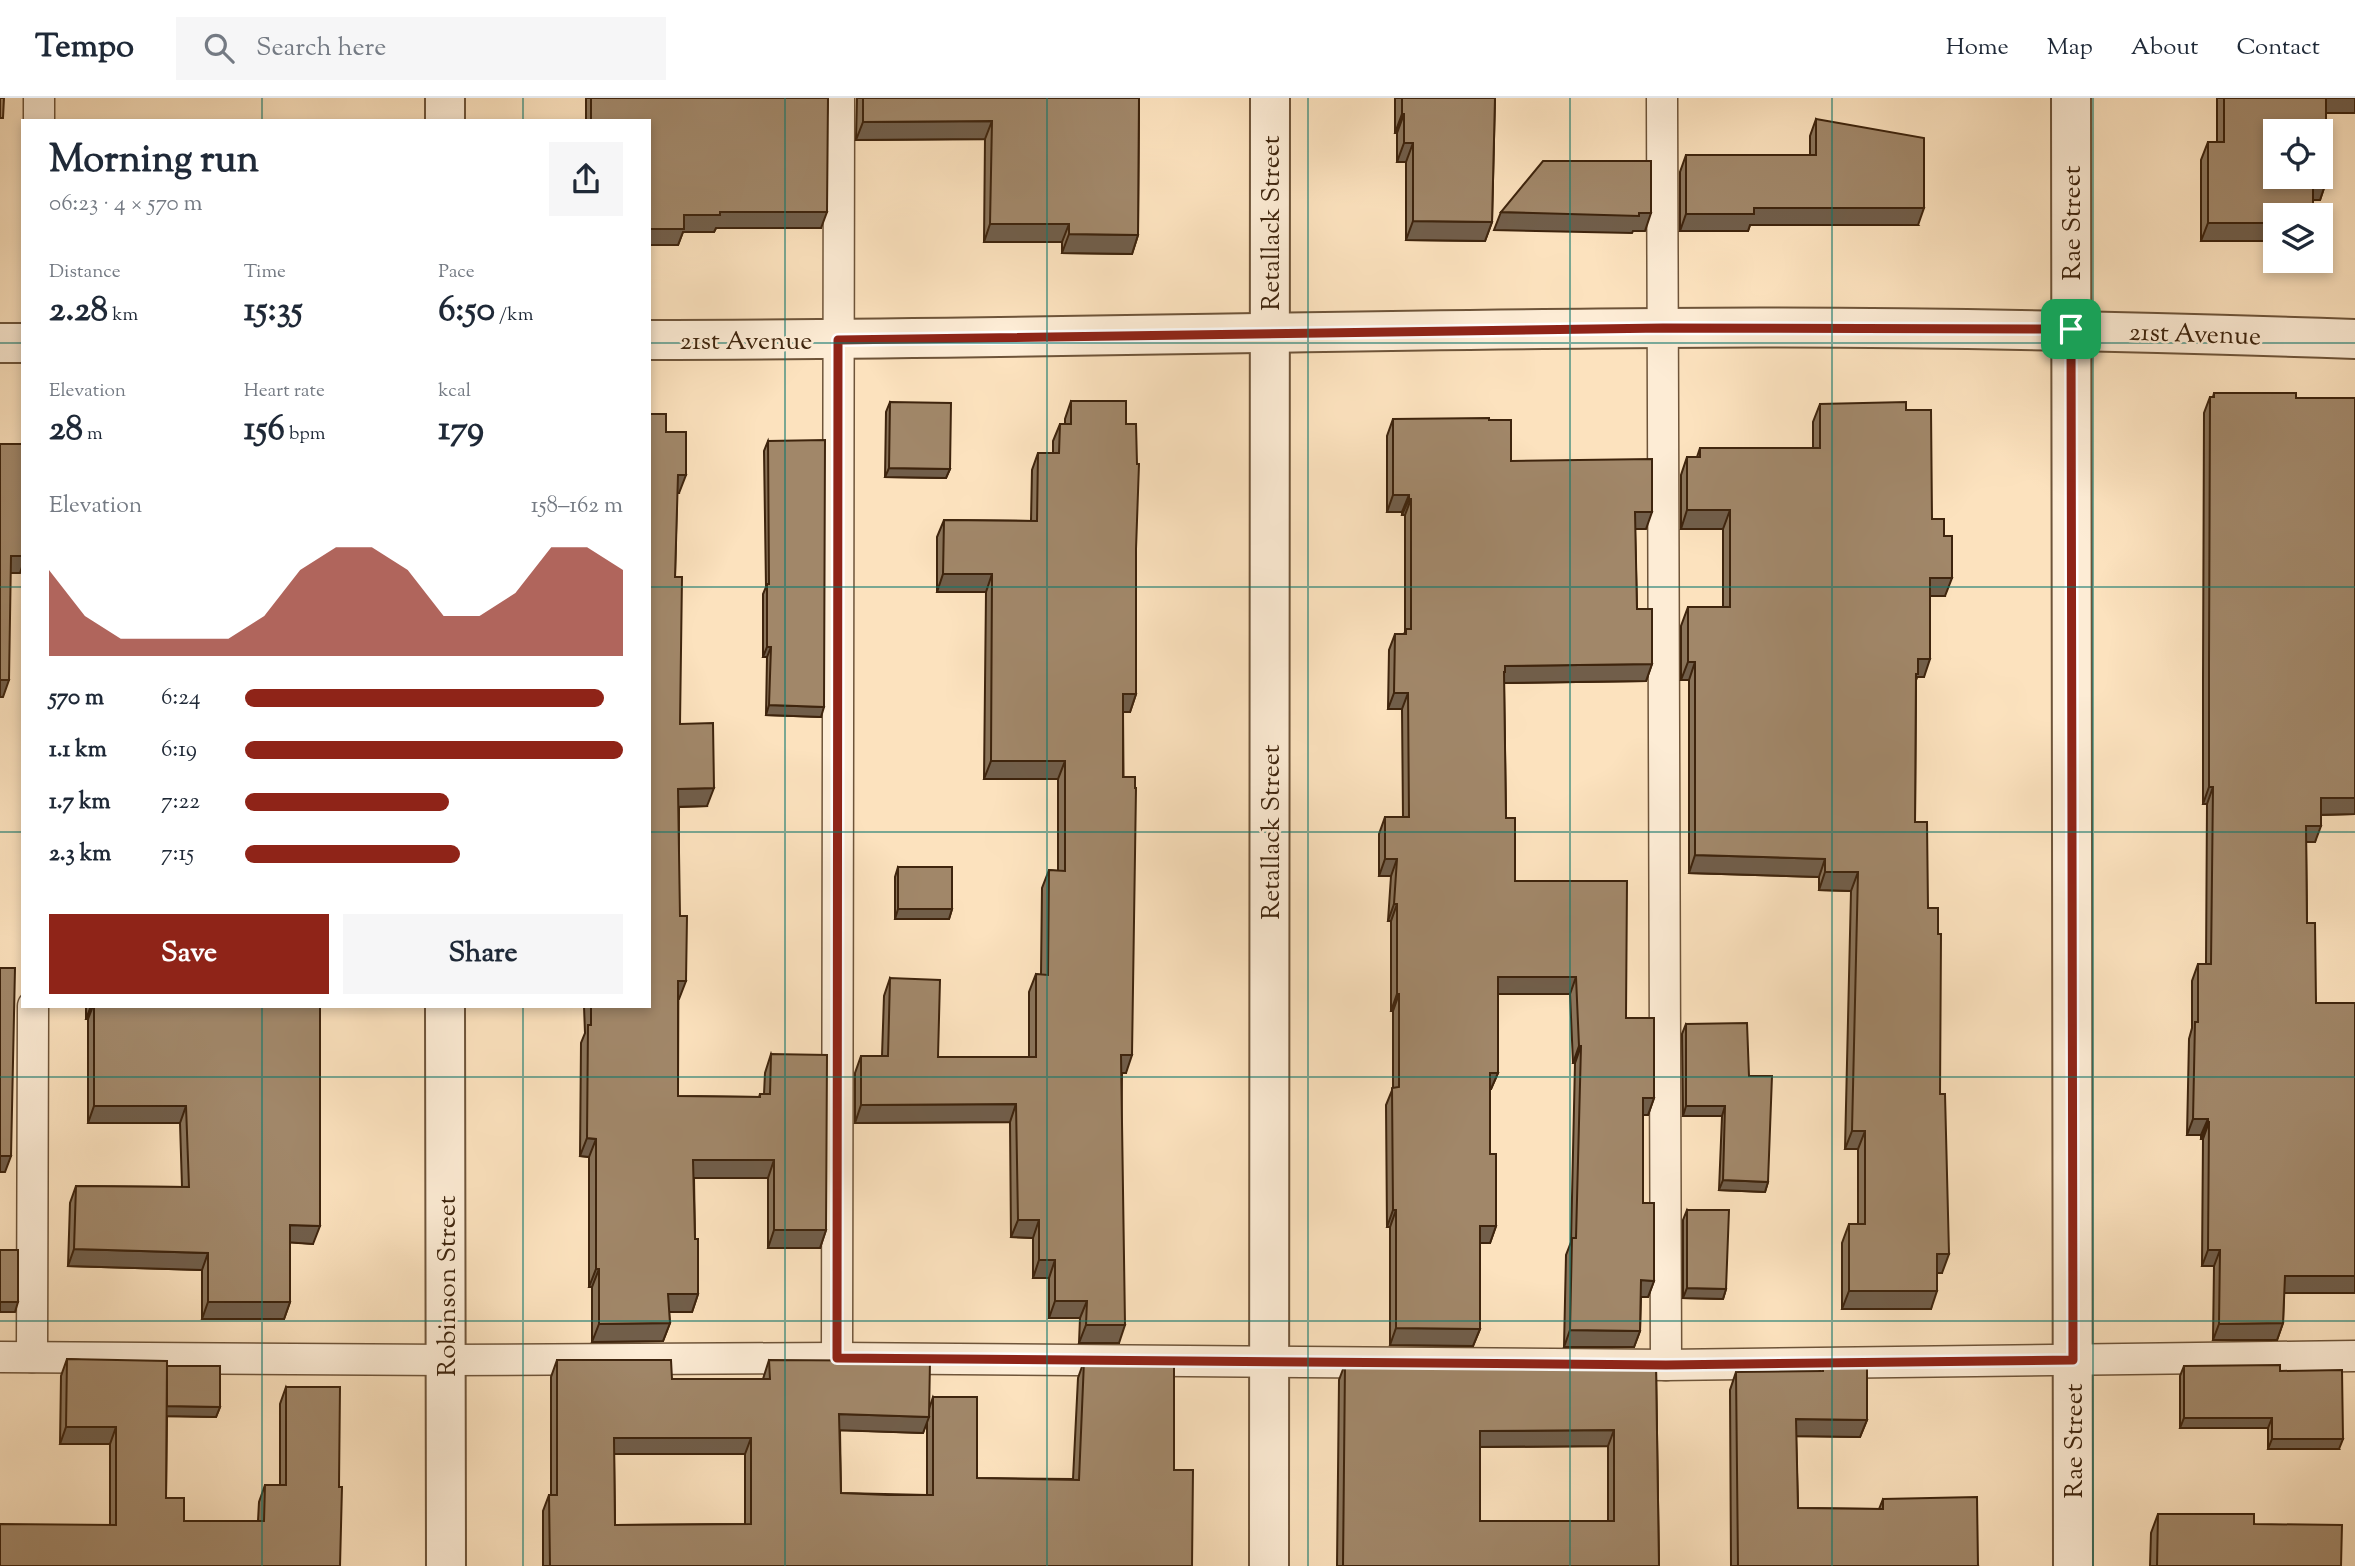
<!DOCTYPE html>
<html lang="en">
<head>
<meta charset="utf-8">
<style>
	body { margin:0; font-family:"Sorts Mill Goudy",serif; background:#f6f6f7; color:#1f2937; height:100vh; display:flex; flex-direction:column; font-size:26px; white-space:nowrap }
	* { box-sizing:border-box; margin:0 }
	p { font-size:23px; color:#747a83 }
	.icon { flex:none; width:38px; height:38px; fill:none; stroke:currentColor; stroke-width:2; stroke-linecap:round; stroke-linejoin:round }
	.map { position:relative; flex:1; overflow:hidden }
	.panel { position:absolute; left:21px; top:21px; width:630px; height:889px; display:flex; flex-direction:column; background:#fff; border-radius:0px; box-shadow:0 4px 10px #0003 }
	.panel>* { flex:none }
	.buttons { position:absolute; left:2263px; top:21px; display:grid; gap:14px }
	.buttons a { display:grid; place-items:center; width:70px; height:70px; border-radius:0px; background:#fff; box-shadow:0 4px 10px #0003; font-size:35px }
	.pin { position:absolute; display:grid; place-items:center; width:60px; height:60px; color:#fff; margin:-30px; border-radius:14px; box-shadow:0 4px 10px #0006 }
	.round { display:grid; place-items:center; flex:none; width:74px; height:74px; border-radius:0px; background:#f6f6f7 }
	.summary { display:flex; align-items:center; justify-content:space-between; height:119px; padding:0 28px }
	h1 { font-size:38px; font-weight:700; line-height:52px }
	.stats { display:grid; grid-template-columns:repeat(3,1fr); gap:10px; height:119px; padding:7px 28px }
	.stats div { display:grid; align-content:center }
	.stats b { font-size:35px; font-weight:700 }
	.stats small { font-size:19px; font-weight:400 }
	.stats p { font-size:19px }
	.chart { height:196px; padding:14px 28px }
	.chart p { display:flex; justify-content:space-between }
	.chart svg { width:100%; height:126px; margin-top:7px; fill:#8f2418; opacity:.7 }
	.button { display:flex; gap:14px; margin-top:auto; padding:14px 28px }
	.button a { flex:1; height:80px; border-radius:0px; background:#8f2418; color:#fff; font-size:28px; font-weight:700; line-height:80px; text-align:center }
	.button a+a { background:#f6f6f7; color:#1f2937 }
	ul { padding:0 28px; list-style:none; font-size:23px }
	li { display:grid; grid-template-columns:112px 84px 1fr; align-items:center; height:52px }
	li i { height:18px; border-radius:9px; background:#8f2418 }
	header { display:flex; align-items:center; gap:42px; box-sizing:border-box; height:98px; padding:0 35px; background:#fff; border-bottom:2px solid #e0e1e3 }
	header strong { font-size:33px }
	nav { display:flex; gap:38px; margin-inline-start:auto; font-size:24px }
	.search { width:490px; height:63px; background:#f6f6f7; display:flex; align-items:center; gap:18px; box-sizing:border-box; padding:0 24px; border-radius:0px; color:#747a83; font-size:26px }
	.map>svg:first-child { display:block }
</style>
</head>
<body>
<header>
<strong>Tempo</strong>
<div class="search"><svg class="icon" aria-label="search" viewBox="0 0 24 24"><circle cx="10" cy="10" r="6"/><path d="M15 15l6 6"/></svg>Search here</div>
<nav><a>Home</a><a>Map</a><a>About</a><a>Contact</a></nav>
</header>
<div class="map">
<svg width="2355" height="1468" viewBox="0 0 2355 1468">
	<rect width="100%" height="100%" fill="#fce2be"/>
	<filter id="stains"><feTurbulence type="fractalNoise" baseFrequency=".00286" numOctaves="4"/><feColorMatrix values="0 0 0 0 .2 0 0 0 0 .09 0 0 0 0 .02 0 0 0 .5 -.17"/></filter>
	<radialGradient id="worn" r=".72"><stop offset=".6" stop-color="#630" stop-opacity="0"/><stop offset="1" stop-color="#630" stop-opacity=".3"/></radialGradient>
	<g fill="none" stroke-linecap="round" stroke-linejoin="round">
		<defs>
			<g id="lane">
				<polyline points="1662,0 1666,1267"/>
				<polyline points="39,23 39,0"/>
				<polyline points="0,1259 446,1262 837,1260 1666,1267 2355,1258"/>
				<polyline points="32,1259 33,908"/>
				<polyline points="837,1260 839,0"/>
			</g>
			<g id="street">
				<polyline points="445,0 445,23"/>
				<polyline points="2071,0 2073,1468"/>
				<path d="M 649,242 C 986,242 1324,232 1661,230 C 1892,228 2124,233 2355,241"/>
				<polyline points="0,245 23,245"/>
				<polyline points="445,908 446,1468"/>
				<polyline points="1269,1468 1270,0"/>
			</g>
		</defs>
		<use href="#lane" stroke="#6e5439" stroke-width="33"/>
		<use href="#street" stroke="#6e5439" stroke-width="42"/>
		<use href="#lane" stroke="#fdecd5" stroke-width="30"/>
		<use href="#street" stroke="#fdecd5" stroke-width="38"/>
	</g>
	<g fill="#8a745a" stroke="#3e240d" stroke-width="2" fill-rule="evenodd">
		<polygon points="586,0 828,0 821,130 716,130 714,134 683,134 678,147 649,147 649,23 586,23"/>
		<polygon points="857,0 1139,0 1138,137 1132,156 1062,155 1062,144 984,144 985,41 856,42"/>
		<polygon points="1395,0 1495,0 1492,124 1485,143 1406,142 1406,64 1397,64 1397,35 1395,35"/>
		<polygon points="2217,0 2355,0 2355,15 2326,15 2326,84 2320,102 2313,102 2275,143 2201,143 2201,62 2208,44 2217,44"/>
		<polygon points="1816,21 1918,127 1750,127 1748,133 1680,133 1680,74 1686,57 1810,57 1810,38"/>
		<polygon points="2214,295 2296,300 2355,716 2321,717 2315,744 2306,744 2307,825 2316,905 2355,1195 2284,1195 2283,1225 2277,1242 2213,1242 2214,1168 2202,1168 2203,1041 2201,1041 2201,1037 2187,1037 2189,941 2192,930 2192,883 2198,866 2206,866 2207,706 2203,706 2203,580 2204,315 2210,299 2213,299"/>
		<polygon points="1071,303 1126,326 1136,451 1136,596 1130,614 1123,614 1126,975 1122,975 1119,1245 1079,1245 1080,1220 1049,1220 1049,1180 1033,1180 1033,1140 1011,1139 1010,1024 855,1025 855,975 861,958 882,958 884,898 890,880 938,959 1029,959 1029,894 1036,876 1041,877 1042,790 1049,772 1058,773 1058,681 984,681 986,494 937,494 937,439 944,422 1031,423 1032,372 1038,355 1053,355 1053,343 1060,326 1065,326 1065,321"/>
		<polygon points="890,304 950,371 946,380 885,379 886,314"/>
		<polygon points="1820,306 1906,312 1932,421 1945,498 1930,498 1924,579 1917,579 1916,582 1915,724 1928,810 1940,996 1942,1175 1937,1175 1931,1211 1842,1211 1842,1145 1849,1126 1858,1126 1858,1051 1845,1051 1851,793 1819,792 1819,779 1689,775 1689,582 1681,582 1681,528 1688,509 1723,509 1723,431 1681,431 1681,377 1687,359 1697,359 1700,350 1813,350 1813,324"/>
		<polygon points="1393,321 1489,322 1511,363 1646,431 1635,431 1637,511 1652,566 1646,583 1504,585 1506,720 1515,783 1626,920 1654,1000 1648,1017 1643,1017 1643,1105 1654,1183 1648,1199 1641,1199 1640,1233 1634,1249 1564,1249 1566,1157 1571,1144 1575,965 1573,965 1570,896 1498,896 1498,975 1491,991 1490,991 1490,1056 1496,1128 1490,1145 1480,1145 1480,1231 1473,1248 1390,1247 1390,1129 1387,1129 1386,1007 1393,990 1393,913 1391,913 1391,823 1388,823 1391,778 1379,778 1379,736 1385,719 1403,719 1402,611 1388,611 1389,552 1395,536 1404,536 1405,534 1405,417 1402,417 1402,414 1387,414 1387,338"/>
		<polygon points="666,334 679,395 677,395 675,479 680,626 707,708 679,709 678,998 759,999 760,996 764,996 765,975 771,956 826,1132 820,1150 768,1150 768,1080 694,1080 695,1141 698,1196 692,1214 669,1214 670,1225 663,1243 592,1244 592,1189 589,1189 589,1059 580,1058 581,945 585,935 584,908 649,908"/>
		<polygon points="768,343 821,619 766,617 767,559 763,559 763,496 766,489 764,353"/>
		<polygon points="898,769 952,811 949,821 895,821 895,779"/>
		<polygon points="86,908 320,908 313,1146 290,1144 290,1204 284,1221 202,1221 202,1172 68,1168 70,1105 76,1088 182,1089 180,1025 88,1025 88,921 86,921"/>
		<polygon points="1686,926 1749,978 1768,1084 1765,1094 1719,1092 1722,1018 1683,1018 1682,936"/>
		<polygon points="1687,1112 1726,1191 1723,1201 1683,1200 1683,1122"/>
		<polygon points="67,1261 167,1268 220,1309 216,1319 167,1318 166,1400 184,1423 258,1423 259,1404 265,1387 280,1387 280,1306 286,1289 339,1389 340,1468 110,1427 110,1346 60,1346 61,1278"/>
		<path d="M 557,1262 L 672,1281 L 763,1281 L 769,1262 L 929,1311 L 933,1299 L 977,1380 L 1073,1381 L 1078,1280 L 1084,1263 L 1174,1372 L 1192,1468 L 543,1468 L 543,1413 L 549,1397 L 551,1397 L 551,1279 ZM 927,1323 L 927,1397 L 841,1395 L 840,1332 L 923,1335 ZM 614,1356 L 745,1356 L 745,1426 L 615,1427 Z"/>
		<polygon points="1823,1265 1867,1322 1860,1339 1796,1338 1798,1410 1879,1411 1883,1401 1978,1468 1731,1468 1730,1292 1736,1274 1820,1273"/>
		<path d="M 1345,1266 L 1656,1268 L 1659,1468 L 1337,1468 L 1339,1282 ZM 1608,1348 L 1608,1423 L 1480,1423 L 1480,1349 Z"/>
		<polygon points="2184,1268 2280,1273 2339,1351 2268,1351 2268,1330 2180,1330 2180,1278"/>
		<polygon points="2158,1416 2254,1426 2341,1468 2150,1468 2151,1435"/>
	</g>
	<g fill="#715e4a" stroke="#3e240d" stroke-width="2">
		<polygon points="2325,0 2355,0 2355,15 2320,15"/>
		<polygon points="1402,16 1404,16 1397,35 1395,35"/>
		<polygon points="992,23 985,41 856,42 863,24"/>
		<polygon points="1404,45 1413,45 1406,64 1397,64"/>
		<polygon points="2313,84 2326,84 2320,102 2307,102"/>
		<polygon points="1754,110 1924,110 1918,127 1750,127 1748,133 1680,133 1686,116"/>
		<polygon points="720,114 827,114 821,130 716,130 714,134 683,134 678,147 649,147 649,131 684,117"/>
		<polygon points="1501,114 1639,115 1651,115 1645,133 1633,133 1632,135 1494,132"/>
		<polygon points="1413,123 1492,124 1485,143 1406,142"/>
		<polygon points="2208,125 2275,125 2275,143 2201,143"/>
		<polygon points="990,126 1069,126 1062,144 984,144"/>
		<polygon points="1069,136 1138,137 1132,156 1062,155"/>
		<polygon points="889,370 950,371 946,380 885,379"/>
		<polygon points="678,377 686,377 679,395 671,395"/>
		<polygon points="1393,397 1409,397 1402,414 1387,414"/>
		<polygon points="1409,401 1411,401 1405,417 1402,417"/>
		<polygon points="1687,412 1730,412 1723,431 1681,431"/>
		<polygon points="1635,414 1652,414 1646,431 1629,431"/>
		<polygon points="11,458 23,458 23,466 20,475 5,475"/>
		<polygon points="943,476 992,476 986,494 937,494"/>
		<polygon points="1930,480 1952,480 1945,498 1924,498"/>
		<polygon points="767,549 771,549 767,559 763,559"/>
		<polygon points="1918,561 1930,561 1924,579 1917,579 1912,595"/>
		<polygon points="1688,564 1695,564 1689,582 1681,582"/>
		<polygon points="1652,566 1646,583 1502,585 1505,568"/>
		<polygon points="0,582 9,582 3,599 0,599"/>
		<polygon points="1394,595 1408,595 1402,611 1388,611"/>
		<polygon points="1123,596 1136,596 1130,614 1116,614"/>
		<polygon points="769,607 824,609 821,619 766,617"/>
		<polygon points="991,663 1065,663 1058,681 984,681"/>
		<polygon points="2209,689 2213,689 2207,706 2203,706"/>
		<polygon points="714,690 707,708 672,709 678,691"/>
		<polygon points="2321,700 2355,700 2355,716 2315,717"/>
		<polygon points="2306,728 2321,728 2315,744 2300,744"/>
		<polygon points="1695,757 1825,761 1819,779 1689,775"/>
		<polygon points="1385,761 1397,761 1391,778 1379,778"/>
		<polygon points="1825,774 1858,774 1851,793 1819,792"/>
		<polygon points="1394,806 1397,806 1391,823 1388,823"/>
		<polygon points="898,811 952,811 949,821 895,821"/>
		<polygon points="1498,879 1576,879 1570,896 1491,896"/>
		<polygon points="678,883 686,883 679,901 672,901"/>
		<polygon points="1397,896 1399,896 1393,913 1391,913"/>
		<polygon points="91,908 93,908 88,921 86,921"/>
		<polygon points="1579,948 1581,948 1575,965 1573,965"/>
		<polygon points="1121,957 1132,957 1126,975 1115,975"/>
		<polygon points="1490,975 1498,975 1491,991 1484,991"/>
		<polygon points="1643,1000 1654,1000 1648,1017 1637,1017"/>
		<polygon points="1016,1006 1010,1024 855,1025 861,1007"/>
		<polygon points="94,1008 186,1008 180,1025 88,1025"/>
		<polygon points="1686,1008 1725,1008 1722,1018 1683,1018"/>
		<polygon points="2193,1021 2208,1021 2201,1037 2187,1037"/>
		<polygon points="2208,1024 2209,1024 2203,1041 2201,1041"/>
		<polygon points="1852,1033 1865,1033 1858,1051 1845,1051"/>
		<polygon points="587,1040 596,1041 589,1059 580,1058"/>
		<polygon points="0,1058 11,1058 5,1074 0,1074"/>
		<polygon points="693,1062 774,1062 768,1080 687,1080"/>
		<polygon points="1723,1082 1768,1084 1765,1094 1719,1092"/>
		<polygon points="1393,1112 1396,1112 1390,1129 1387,1129"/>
		<polygon points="1018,1122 1039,1122 1033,1140 1011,1139"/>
		<polygon points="290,1127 320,1128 313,1146 284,1144"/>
		<polygon points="1480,1128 1496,1128 1490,1145 1473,1145"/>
		<polygon points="774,1132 826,1132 820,1150 768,1150"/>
		<polygon points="74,1151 208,1155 202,1172 68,1168"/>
		<polygon points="2208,1152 2220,1152 2214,1168 2202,1168"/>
		<polygon points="1937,1156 1949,1156 1942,1175 1931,1175"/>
		<polygon points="1039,1162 1055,1162 1049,1180 1033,1180"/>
		<polygon points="596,1171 599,1171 592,1189 589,1189"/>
		<polygon points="2285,1178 2355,1178 2355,1195 2279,1195"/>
		<polygon points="1641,1182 1654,1183 1648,1199 1635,1199"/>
		<polygon points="1687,1190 1726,1191 1723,1201 1683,1200"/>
		<polygon points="1849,1193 1937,1193 1931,1211 1842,1211"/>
		<polygon points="668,1196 698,1196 692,1214 661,1214"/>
		<polygon points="1055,1203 1087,1203 1080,1220 1049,1220"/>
		<polygon points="0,1204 18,1204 15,1214 0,1214"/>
		<polygon points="208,1204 290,1204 284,1221 202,1221"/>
		<polygon points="670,1225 663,1243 592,1244 599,1226"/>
		<polygon points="2283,1225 2277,1242 2213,1242 2219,1226"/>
		<polygon points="1086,1227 1125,1227 1119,1245 1079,1245"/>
		<polygon points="1396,1230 1480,1231 1473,1248 1390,1247"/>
		<polygon points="1570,1232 1640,1233 1634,1249 1564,1249"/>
		<polygon points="166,1308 220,1309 216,1319 162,1318"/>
		<polygon points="839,1316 929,1319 923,1335 833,1332"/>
		<polygon points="2184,1320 2272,1320 2268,1330 2180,1330"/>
		<polygon points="1796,1321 1867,1322 1860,1339 1790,1338"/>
		<polygon points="66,1329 116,1329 110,1346 60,1346"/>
		<polygon points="1614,1332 1608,1348 1474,1349 1480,1333"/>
		<polygon points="614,1340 751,1340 745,1356 608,1356"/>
		<polygon points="2272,1341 2343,1341 2339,1351 2268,1351"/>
	</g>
	<g fill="#a18769" stroke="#3e240d" stroke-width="2" fill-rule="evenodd">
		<polygon points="0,0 4,0 3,20 0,20"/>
		<polygon points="591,0 828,0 827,114 720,114 720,117 684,117 684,131 649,131 649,23 591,23"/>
		<polygon points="863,0 1139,0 1138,137 1069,136 1069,126 990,126 992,23 863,24"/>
		<polygon points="1402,0 1495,0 1492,124 1413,123 1413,45 1404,45 1404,16 1402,16"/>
		<path d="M 2224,0 L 2326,0 L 2326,84 L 2313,84 L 2313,117 L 2275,117 L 2275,125 L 2208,125 L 2208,44 L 2224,44 ZM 2275,33 L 2320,33 L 2320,79 L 2275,79 Z"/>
		<polygon points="1816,21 1924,40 1924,110 1754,110 1754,116 1686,116 1686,57 1816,57"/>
		<polygon points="1543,63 1651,63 1651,115 1639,115 1639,118 1501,114"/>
		<polygon points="2214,295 2296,295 2296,300 2355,300 2355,700 2321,700 2321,728 2306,728 2307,825 2315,825 2316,905 2355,905 2355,1178 2285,1178 2283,1225 2219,1226 2220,1152 2208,1152 2209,1024 2208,1024 2208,1021 2193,1021 2195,924 2198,924 2198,866 2211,866 2213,689 2209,689 2209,564 2210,299 2214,299"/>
		<polygon points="1071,303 1126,303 1126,326 1136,326 1137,366 1139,366 1136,451 1136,596 1123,596 1123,679 1135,679 1135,690 1136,690 1132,957 1121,957 1125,1227 1086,1227 1087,1203 1055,1203 1055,1162 1039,1162 1039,1122 1018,1122 1016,1006 861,1007 861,958 888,958 890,880 940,882 938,959 1036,959 1036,876 1048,877 1049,772 1065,773 1065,663 991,663 992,476 943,476 944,422 1037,423 1038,355 1059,355 1060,326 1071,326"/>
		<polygon points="890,304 951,305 950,371 889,370"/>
		<polygon points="1906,304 1906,312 1931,312 1932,421 1944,421 1944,438 1952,438 1952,480 1930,480 1930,561 1918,561 1918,576 1916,576 1915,724 1927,724 1928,810 1938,810 1938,836 1941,836 1940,996 1945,996 1949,1156 1937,1156 1937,1193 1849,1193 1849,1126 1865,1126 1865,1033 1852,1033 1858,774 1825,774 1825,761 1695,757 1695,564 1688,564 1688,509 1730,509 1730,412 1687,412 1687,359 1700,359 1700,350 1820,350 1820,306"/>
		<polygon points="649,316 666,316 666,334 686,334 686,377 678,377 675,479 682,479 680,626 713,625 714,690 678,691 680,818 687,818 686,883 678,883 678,998 760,999 760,996 770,996 771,956 827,957 826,1132 774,1132 774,1062 693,1062 695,1141 698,1141 698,1196 668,1196 670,1225 599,1226 599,1171 596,1171 596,1041 587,1040 588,927 591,927 591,908 649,908"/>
		<polygon points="1489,320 1489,322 1511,322 1511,363 1652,361 1652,414 1635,414 1637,511 1652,511 1652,566 1505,568 1505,574 1504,574 1506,720 1515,720 1515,783 1627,783 1626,920 1654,920 1654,1000 1643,1000 1643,1105 1654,1105 1654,1183 1641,1182 1640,1233 1570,1232 1572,1140 1576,1140 1581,948 1579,948 1576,879 1498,879 1498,975 1490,975 1490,1056 1496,1056 1496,1128 1480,1128 1480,1231 1396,1230 1396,1112 1393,1112 1392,990 1399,989 1399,896 1397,896 1397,806 1394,806 1397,761 1385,761 1385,719 1409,719 1408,595 1394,595 1395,536 1406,536 1406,531 1411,531 1411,401 1409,401 1409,397 1393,397 1393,321"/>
		<polygon points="825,342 824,609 769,607 771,549 767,549 767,486 769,486 768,343"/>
		<polygon points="0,346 23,346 23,458 11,458 9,582 0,582"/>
		<rect x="898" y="769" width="54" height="42"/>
		<polygon points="0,870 15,870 11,1058 0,1058"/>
		<polygon points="94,908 320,908 320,1128 290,1127 290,1204 208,1204 208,1155 74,1151 76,1088 189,1089 186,1008 94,1008"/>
		<polygon points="1747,925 1749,978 1772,978 1768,1084 1723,1082 1725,1008 1686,1008 1686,926"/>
		<polygon points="1687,1112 1729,1112 1726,1191 1687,1190"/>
		<rect x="0" y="1152" width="18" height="52"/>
		<polygon points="67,1261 167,1263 166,1400 184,1400 184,1423 264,1423 265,1387 286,1387 286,1289 340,1289 339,1389 342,1389 340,1468 0,1468 0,1426 116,1427 116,1329 66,1329"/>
		<path d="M 557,1262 L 671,1262 L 672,1281 L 770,1281 L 769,1262 L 930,1263 L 929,1319 L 839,1316 L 841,1395 L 888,1397 L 933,1397 L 933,1299 L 977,1299 L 977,1380 L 1079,1382 L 1084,1263 L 1174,1264 L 1174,1372 L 1193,1372 L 1192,1468 L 550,1468 L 549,1397 L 557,1397 ZM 614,1340 L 751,1340 L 751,1426 L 615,1427 Z"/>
		<polygon points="1823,1265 1867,1265 1867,1322 1796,1321 1798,1410 1883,1411 1883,1401 1977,1399 1978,1468 1738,1468 1736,1274 1823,1273"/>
		<path d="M 1345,1266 L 1656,1268 L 1659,1468 L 1343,1468 ZM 1614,1332 L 1614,1423 L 1480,1423 L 1480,1333 Z"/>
		<polygon points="2280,1267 2280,1273 2342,1272 2343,1341 2272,1341 2272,1320 2184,1320 2184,1268"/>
		<polygon points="167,1268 220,1268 220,1309 167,1308"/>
		<polygon points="2158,1416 2254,1416 2254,1426 2342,1427 2341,1468 2157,1468"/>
	</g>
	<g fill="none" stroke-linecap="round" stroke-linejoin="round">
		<defs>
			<polygon id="route" points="1663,230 2071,231 2073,1262 1666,1267 837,1260 838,242"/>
		</defs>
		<use href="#route" stroke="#fff" stroke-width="14"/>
		<use href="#route" stroke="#8f2418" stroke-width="9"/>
	</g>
	<path fill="none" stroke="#0f766e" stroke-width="2" stroke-opacity="0.55" d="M 262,0 L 262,23M 523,0 L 523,23M 785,0 L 785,1468M 1047,0 L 1047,1468M 1308,0 L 1308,1468M 1570,0 L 1570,1468M 1832,0 L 1832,1468M 2093,0 L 2093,1468M 0,245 L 23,245M 649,245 L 2355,245M 0,489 L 23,489M 649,489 L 2355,489M 0,734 L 23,734M 649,734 L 2355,734M 262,908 L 262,1468M 523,908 L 523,1468M 0,979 L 2355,979M 0,1223 L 2355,1223"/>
	<g text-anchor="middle" stroke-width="5" stroke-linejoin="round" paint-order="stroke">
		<g font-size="26" fill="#3e240d" stroke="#fdecd5">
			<text transform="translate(1270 125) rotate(-90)" y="9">Retallack Street</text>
			<text transform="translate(2071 125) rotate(-90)" y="9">Rae Street</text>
			<text transform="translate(2195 235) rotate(2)" y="9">21st Avenue</text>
			<text x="746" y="251">21st Avenue</text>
			<text transform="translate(1270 734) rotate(-90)" y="9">Retallack Street</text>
			<text transform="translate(446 1188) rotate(-90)" y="9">Robinson Street</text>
			<text transform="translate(2073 1343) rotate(-90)" y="9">Rae Street</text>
		</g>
	</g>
	<rect width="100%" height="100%" filter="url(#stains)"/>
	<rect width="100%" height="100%" fill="url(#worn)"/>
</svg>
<div class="buttons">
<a><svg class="icon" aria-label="locate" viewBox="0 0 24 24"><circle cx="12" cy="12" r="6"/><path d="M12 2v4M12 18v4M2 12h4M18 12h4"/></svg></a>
<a><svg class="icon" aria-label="layers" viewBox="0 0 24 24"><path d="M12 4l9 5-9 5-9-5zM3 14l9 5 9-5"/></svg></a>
</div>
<div class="pin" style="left:2071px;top:231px;background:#1e9e55"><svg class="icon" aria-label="arrive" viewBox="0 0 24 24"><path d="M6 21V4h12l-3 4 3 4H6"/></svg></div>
<section class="panel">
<div class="summary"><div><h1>Morning run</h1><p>06:23 · 4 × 570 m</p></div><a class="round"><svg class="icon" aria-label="share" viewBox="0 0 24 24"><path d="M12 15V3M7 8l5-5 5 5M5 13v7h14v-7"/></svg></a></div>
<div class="stats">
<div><p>Distance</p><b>2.28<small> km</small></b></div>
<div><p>Time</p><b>15:35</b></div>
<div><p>Pace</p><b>6:50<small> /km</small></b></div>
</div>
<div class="stats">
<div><p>Elevation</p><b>28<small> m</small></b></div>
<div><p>Heart rate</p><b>156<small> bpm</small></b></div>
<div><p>kcal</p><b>179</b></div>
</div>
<div class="chart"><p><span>Elevation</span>158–162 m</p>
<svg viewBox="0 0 160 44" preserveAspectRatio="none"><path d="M0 44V14L10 30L20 38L30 38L40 38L50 38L60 30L70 14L80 6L90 6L100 14L110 30L120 30L130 22L140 6L150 6L160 14V44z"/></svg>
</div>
<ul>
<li><b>570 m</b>6:24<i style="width:95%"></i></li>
<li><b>1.1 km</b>6:19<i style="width:100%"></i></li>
<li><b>1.7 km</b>7:22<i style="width:54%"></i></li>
<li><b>2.3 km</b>7:15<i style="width:57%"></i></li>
</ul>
<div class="button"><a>Save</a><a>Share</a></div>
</section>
</div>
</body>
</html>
